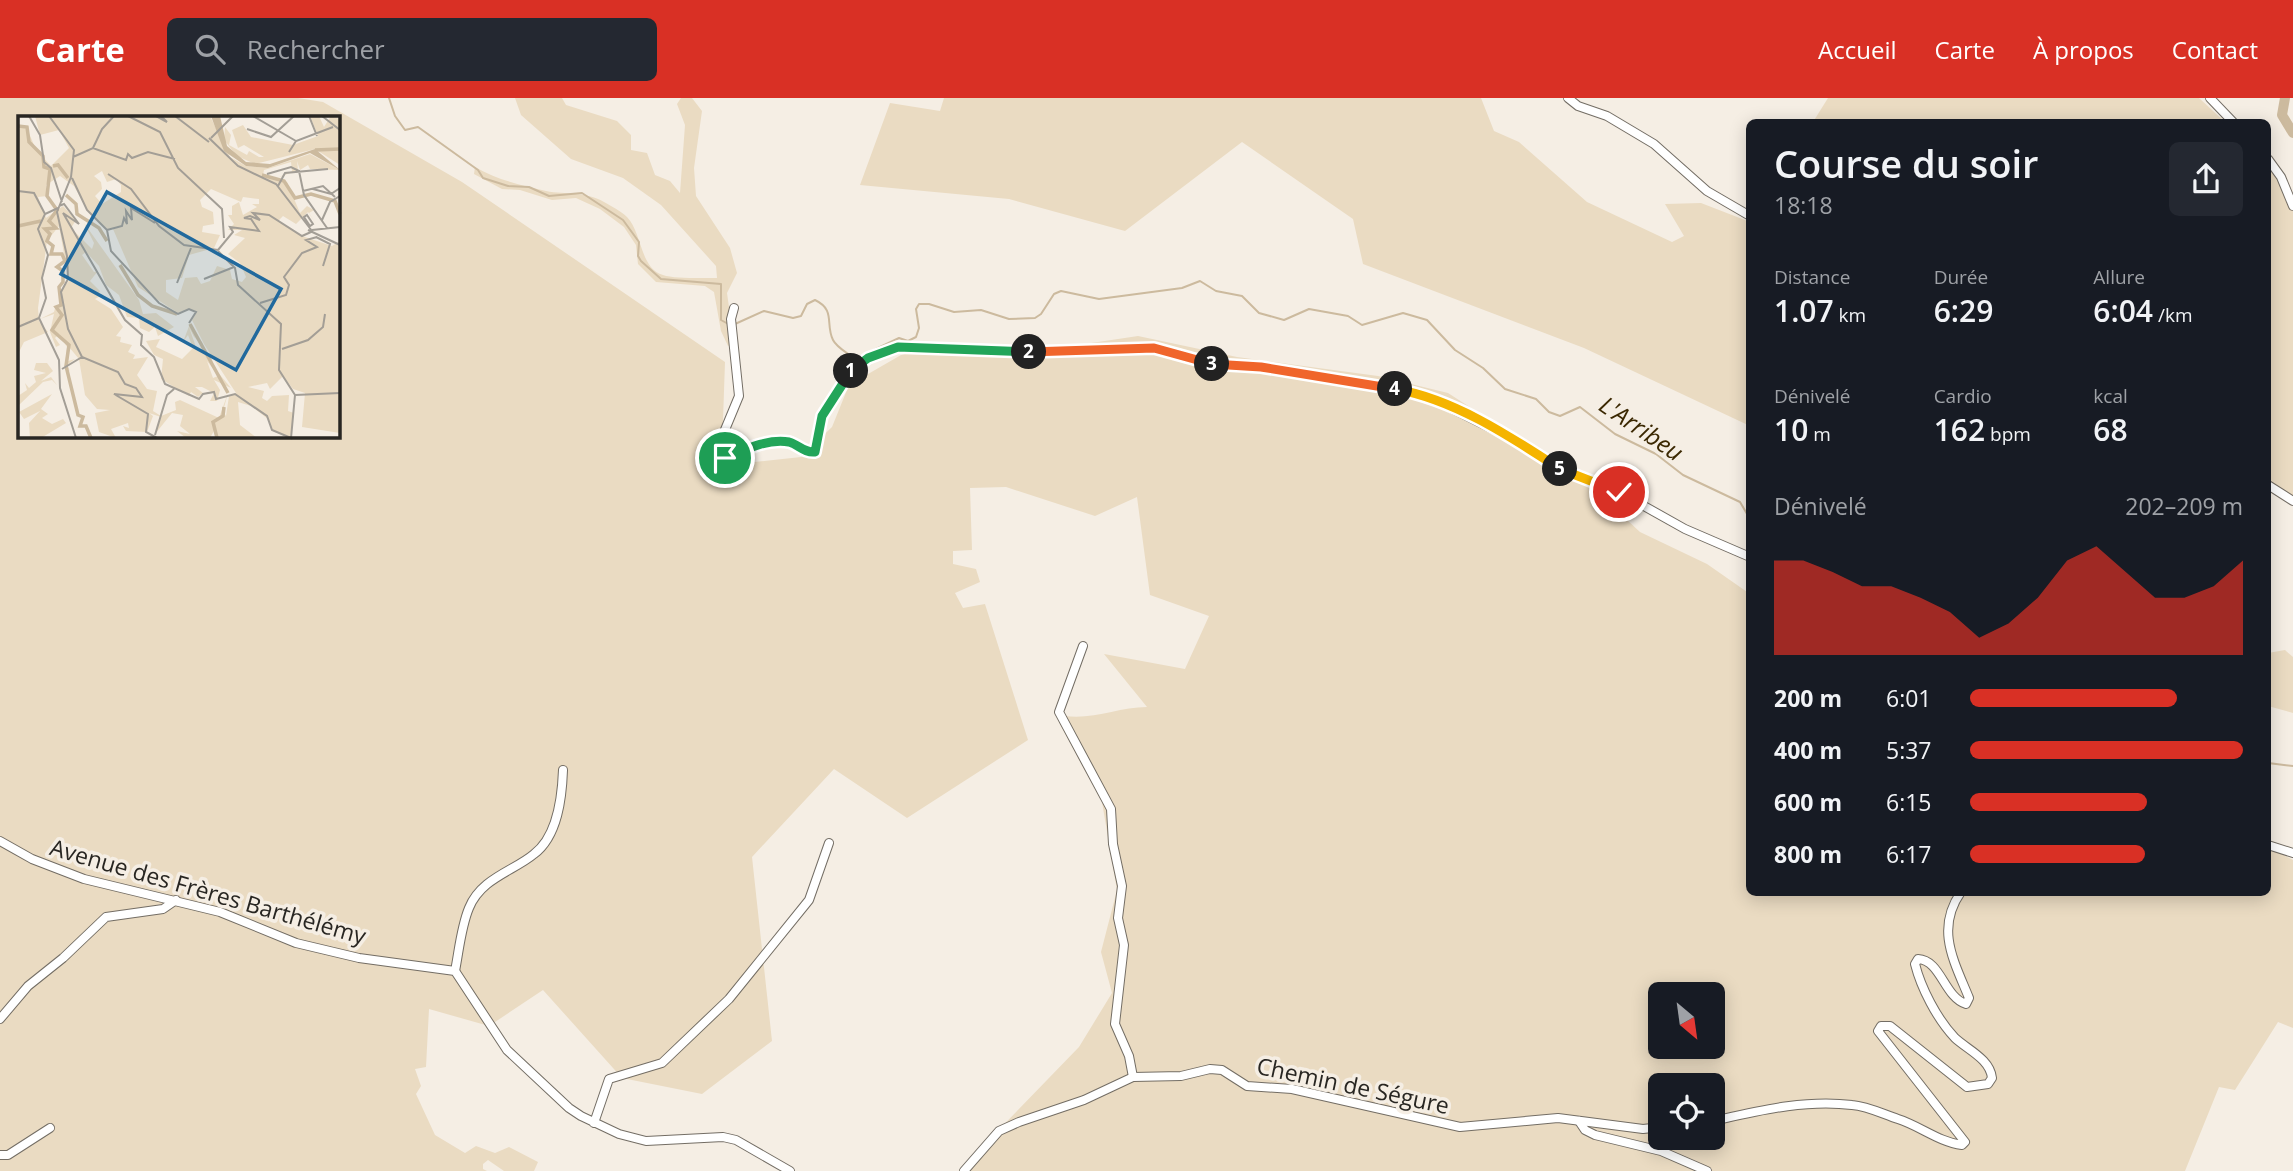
<!DOCTYPE html>
<html lang="fr">
<head>
<meta charset="utf-8">
<style>
	body { margin:0; font-family:"Open Sans",sans-serif; background:#242831; color:#f1f3f6; height:100vh; display:flex; flex-direction:column; font-size:26px; white-space:nowrap }
	* { box-sizing:border-box; margin:0 }
	p { font-size:23px; color:#9ea1a6 }
	.icon { flex:none; width:38px; height:38px; fill:none; stroke:currentColor; stroke-width:2; stroke-linecap:round; stroke-linejoin:round }
	.map { position:relative; flex:1; overflow:hidden }
	.drawer { position:absolute; left:1746px; top:21px; width:525px; height:777px; display:flex; flex-direction:column; background:#171b24; border-radius:10px; box-shadow:0 4px 18px #0003 }
	.drawer>* { flex:none }
	.needle { width:46px; rotate:151deg }
	.controls { position:absolute; left:1648px; top:884px; display:grid; gap:14px }
	.controls a { display:grid; place-items:center; width:77px; height:77px; border-radius:10px; background:#171b24; box-shadow:0 4px 18px #0003; font-size:35px }
	.pin { position:absolute; display:grid; place-items:center; width:60px; height:60px; color:#fff; margin:-30px; border:4px solid #fff; border-radius:50%; box-shadow:0 2px 7px #0007 }
	.km { position:absolute; width:35px; height:35px; margin:-18px; border-radius:50%; background:#222; color:#fff; font-size:19px; line-height:35px; text-align:center }
	.round { display:grid; place-items:center; flex:none; width:74px; height:74px; border-radius:10px; background:#242831 }
	.summary { display:flex; align-items:center; justify-content:space-between; height:119px; padding:0 28px }
	h1 { font-size:38px; font-weight:600; line-height:52px }
	.metrics { display:grid; grid-template-columns:repeat(3,1fr); gap:10px; height:119px; padding:7px 28px }
	.metrics div { display:grid; align-content:center }
	.metrics b { font-size:30px; font-weight:600 }
	.metrics small { font-size:19px; font-weight:400 }
	.metrics p { font-size:19px }
	.chart { height:196px; padding:14px 28px }
	.chart p { display:flex; justify-content:space-between }
	.chart svg { width:100%; height:126px; margin-top:7px; fill:#d93025; opacity:.7 }
	ul { padding:0 28px; list-style:none; font-size:23px }
	li { display:grid; grid-template-columns:112px 84px 1fr; align-items:center; height:52px }
	li i { height:18px; border-radius:9px; background:#d93025 }
	header { display:flex; align-items:center; gap:42px; box-sizing:border-box; height:98px; padding:0 35px; background:#d93025; color:#fff }
	header strong { font-size:33px }
	nav { display:flex; gap:38px; margin-inline-start:auto; font-size:24px }
	.search { width:490px; height:63px; background:#242831; display:flex; align-items:center; gap:18px; box-sizing:border-box; padding:0 24px; border-radius:10px; color:#9ea1a6; font-size:26px }
	.map>svg:first-child { display:block }
</style>
</head>
<body>
<header>
<strong>Carte</strong>
<div class="search"><svg class="icon" aria-label="search" viewBox="0 0 24 24"><circle cx="10" cy="10" r="6"/><path d="M15 15l6 6"/></svg>Rechercher</div>
<nav><a>Accueil</a><a>Carte</a><a>À propos</a><a>Contact</a></nav>
</header>
<div class="map">
<svg width="2293" height="1073" viewBox="0 0 2293 1073">
	<rect width="100%" height="100%" fill="#f5eee4"/>
	<g fill="#eadbc2" fill-rule="evenodd">
		<path d="M 0,0 L 298,0 L 323,4 L 462,84 L 725,264 L 722,351 L 735,366 L 801,359 L 832,329 L 849,287 L 901,257 L 929,250 L 1078,247 L 1138,238 L 1237,259 L 1378,278 L 1448,295 L 1586,384 L 1640,434 L 1707,466 L 1750,496 L 1750,794 L 2268,794 L 2268,749 L 2293,762 L 2293,930 L 2278,924 L 2235,992 L 2219,989 L 2185,1073 L 959,1073 L 1079,949 L 1112,895 L 1101,854 L 1117,792 L 1102,704 L 1059,624 L 1065,618 C 1093,622 1119,609 1147,609 L 1104,556 L 1185,571 L 1209,518 L 1150,497 L 1137,399 L 1095,418 L 1006,389 L 970,390 L 972,452 L 953,453 L 953,466 L 976,471 L 980,484 L 955,495 L 963,510 L 985,506 L 1028,642 L 907,720 L 834,671 L 752,759 L 772,943 L 702,996 L 622,980 L 543,892 L 489,928 L 429,911 L 426,969 L 415,971 L 421,988 L 416,996 L 435,1037 L 465,1055 L 476,1048 L 495,1055 L 509,1049 L 538,1064 L 534,1073 L 504,1073 L 488,1062 L 483,1066 L 483,1071 L 487,1073 L 0,1073 ZM 19,19 L 338,19 L 338,338 L 19,338 ZM 1661,896 L 1713,896 L 1713,948 L 1661,948 ZM 1661,987 L 1713,987 L 1713,1040 L 1661,1040 Z"/>
		<path d="M 515,0 L 562,0 L 566,7 L 617,23 L 631,37 L 631,52 L 647,55 L 655,77 L 670,83 L 680,95 L 685,27 L 677,6 L 681,0 L 692,0 L 702,13 L 694,70 L 696,98 L 730,150 L 737,175 L 727,195 L 734,245 L 728,248 L 721,233 L 714,194 L 705,188 L 656,184 L 638,166 L 636,147 L 624,129 L 600,111 L 576,100 L 552,102 L 520,92 L 502,91 L 474,76 L 475,69 C 497,82 521,87 546,93 C 566,97 585,93 604,104 C 611,108 621,113 627,119 C 642,134 640,171 663,177 C 674,181 704,180 717,180 L 716,168 L 661,107 L 623,80 L 571,61 L 521,17 Z"/>
		<polygon points="944,0 1481,0 1494,33 1519,44 1587,104 1672,144 1684,138 1665,106 1701,105 1750,124 1750,328 1584,250 1363,166 1353,121 1242,44 1125,133 1009,101 860,87 890,5 940,13"/>
		<polygon points="1828,0 2199,0 2225,24 1813,24"/>
		<polygon points="2268,69 2289,98 2293,113 2293,399 2268,383"/>
		<polygon points="2285,552 2293,559 2293,615 2268,608 2268,555"/>
	</g>
	<g fill="none" stroke-linecap="round" stroke-linejoin="round">
		<g stroke="#ccba9e" stroke-width="2">
			<polyline points="389,0 395,18 405,32 418,29 478,72 483,80 508,88 529,89 549,98 582,95 623,122 639,144 638,158 641,163 661,181 721,186 721,222 730,227"/>
			<path d="M 735,226 L 764,213 L 793,220 L 801,218 L 807,206 L 815,202 C 836,212 825,226 833,242 C 837,250 848,255 855,261 L 899,240 L 908,243 L 916,239 L 919,230 L 916,211 L 919,206 L 929,206 L 954,214 L 981,212 L 1009,221 L 1035,220 L 1041,216 L 1054,196 L 1061,193 L 1099,201 L 1182,190 L 1200,183 L 1216,193 L 1242,198 L 1259,215 L 1284,222 L 1309,211 L 1348,218 L 1362,227 L 1403,215 L 1427,222 L 1455,252 L 1483,270 L 1505,291 L 1536,301 L 1549,314 L 1560,318 L 1580,309 L 1615,336 L 1656,356 L 1683,377 L 1740,404 L 1750,421"/>
			<polyline points="2268,665 2293,668"/>
		</g>
		<polyline stroke="#ccba9e" stroke-width="10" points="2285,0 2282,17 2293,35"/>
		<defs>
			<g id="minor">
				<polyline points="1568,0 1578,8 1607,18 1654,46 1707,93 1750,118"/>
				<polyline points="2210,0 2233,24"/>
				<polyline points="2268,61 2281,79 2293,108"/>
				<path d="M 734,210 L 731,221 L 739,298 L 717,351 L 720,358 L 725,360 C 744,352 768,340 789,344 C 799,347 804,355 815,354 L 822,319 L 852,271 L 868,260 L 898,249 L 1002,254 L 1154,250 L 1219,268 L 1261,269 L 1400,292 L 1439,304 L 1509,339 L 1562,371 L 1619,394 L 1685,431 L 1750,459"/>
				<polyline points="2268,387 2293,403"/>
				<polyline points="1083,548 1059,614 1111,711 1113,746 1122,788 1118,820 1124,847 1115,926 1129,958 1133,979"/>
				<polyline points="0,743 32,761 84,781 220,814 296,845 359,860 455,873 507,952 569,1010 581,1018 619,1036 646,1043 723,1039 736,1042 790,1073"/>
				<polyline points="2268,747 2293,755"/>
				<path d="M 455,873 C 459,853 461,829 469,810 C 481,780 514,773 534,756 C 558,738 562,699 563,672"/>
				<polyline points="0,921 28,888 63,860 106,819 163,811 176,802"/>
				<polyline points="1579,1023 1585,1032 1595,1037 1661,1053 1707,1073"/>
				<path d="M 1713,1023 C 1758,1013 1805,1001 1852,1007 C 1867,1008 1883,1016 1898,1021 C 1920,1028 1939,1044 1962,1047 L 1965,1044 L 1878,933 L 1881,928 L 1890,928 L 1967,989 L 1988,986 L 1992,980 C 1990,961 1968,952 1955,940 C 1937,921 1921,890 1915,866 L 1918,861 C 1941,862 1944,899 1966,906 L 1969,900 C 1954,863 1935,831 1961,794"/>
				<polyline points="594,1025 609,981 662,965 729,901 809,802 829,745"/>
				<polyline points="0,1057 8,1057 50,1030"/>
				<polyline points="964,1073 999,1033 1019,1024 1084,1002 1133,979 1181,978 1210,971 1222,972 1247,988 1292,991 1460,1029 1558,1020 1643,1031 1661,1029"/>
			</g>
		</defs>
		<use href="#minor" stroke="#736d64" stroke-width="10"/>
		<use href="#minor" stroke="#fff" stroke-width="8"/>
	</g>
	<g fill="none" stroke-linecap="round" stroke-linejoin="round">
		<defs>
			<path id="split-1" d="M 725,360 C 744,352 768,340 789,344 C 799,347 804,355 815,354 L 822,318 L 851,273"/>
			<polyline id="split-2" points="851,273 868,260 898,249 1029,254"/>
			<polyline id="split-3" points="1029,254 1154,250 1212,266"/>
			<polyline id="split-4" points="1212,266 1261,269 1395,291"/>
			<path id="split-5" d="M 1395,291 C 1454,301 1511,339 1560,371"/>
			<polyline id="split-6" points="1560,371 1619,394"/>
		</defs>
		<use href="#split-1" stroke="#fff" stroke-width="14"/>
		<use href="#split-2" stroke="#fff" stroke-width="14"/>
		<use href="#split-3" stroke="#fff" stroke-width="14"/>
		<use href="#split-4" stroke="#fff" stroke-width="14"/>
		<use href="#split-5" stroke="#fff" stroke-width="14"/>
		<use href="#split-6" stroke="#fff" stroke-width="14"/>
		<use href="#split-1" stroke="#22a559" stroke-width="9"/>
		<use href="#split-2" stroke="#22a559" stroke-width="9"/>
		<use href="#split-3" stroke="#f0652b" stroke-width="9"/>
		<use href="#split-4" stroke="#f0652b" stroke-width="9"/>
		<use href="#split-5" stroke="#f5b400" stroke-width="9"/>
		<use href="#split-6" stroke="#f5b400" stroke-width="9"/>
	</g>
	<g text-anchor="middle" stroke-width="7" stroke-linejoin="round" paint-order="stroke">
		<g font-size="23" fill="#282622" stroke="#f5eee4">
			<text transform="translate(208 794) rotate(16)" y="8">Avenue des Frères Barthélémy</text>
			<text transform="translate(1353 988) rotate(12)" y="8">Chemin de Ségure</text>
		</g>
		<g font-size="24" font-style="italic" fill="#3b2802" stroke="#f5eee4">
			<text transform="translate(1641 331) rotate(34)" y="8">L'Arribeu</text>
		</g>
	</g>
	<g transform="translate(18 18)">
		<rect width="322" height="322" fill="#f5eee4"/>
		<path d="M 17,0 L 192,0 L 212,41 L 228,50 L 250,52 L 292,38 L 322,54 L 292,53 L 290,49 L 282,54 L 279,45 L 280,54 L 259,62 L 274,55 L 273,46 L 246,54 L 245,59 L 269,66 L 282,97 L 289,90 L 296,94 L 291,97 L 299,109 L 290,96 L 278,108 L 265,100 L 260,105 L 284,120 L 314,130 L 322,125 L 322,317 L 284,311 L 287,277 L 275,273 L 265,260 L 252,273 L 249,267 L 230,271 L 246,275 L 244,282 L 249,285 L 254,280 L 271,279 L 270,295 L 276,297 L 272,322 L 255,315 L 250,303 L 233,290 L 220,286 L 222,309 L 239,322 L 199,322 L 197,313 L 192,322 L 168,322 L 159,315 L 172,318 L 162,310 L 165,299 L 154,297 L 137,318 L 143,301 L 131,297 L 135,300 L 129,316 L 108,315 L 105,310 L 111,312 L 110,307 L 93,313 L 98,322 L 81,316 L 77,297 L 92,294 L 79,293 L 67,279 L 61,243 L 51,231 L 50,245 L 57,243 L 49,249 L 52,255 L 47,250 L 49,231 L 41,218 L 37,222 L 42,229 L 38,231 L 32,216 L 36,198 L 22,203 L 36,196 L 38,189 L 44,189 L 44,173 L 51,165 L 41,110 L 29,125 L 20,192 L 21,205 L 30,216 L 6,226 L 0,238 L 0,9 L 8,10 L 18,34 L 33,50 L 51,32 L 41,14 L 22,19 ZM 84,55 L 89,66 L 98,63 L 103,69 L 103,76 L 84,88 L 77,80 L 84,73 L 83,66 L 76,60 ZM 42,60 L 56,70 L 71,97 L 89,113 L 95,113 L 120,171 L 160,197 L 172,193 L 178,197 L 174,204 L 186,228 L 218,277 L 211,280 L 208,300 L 205,295 L 210,277 L 201,302 L 162,284 L 157,286 L 158,294 L 143,300 L 135,295 L 139,275 L 129,273 L 119,259 L 130,241 L 115,243 L 117,239 L 110,236 L 114,229 L 102,226 L 103,221 L 98,220 L 105,211 L 93,193 L 77,183 L 86,178 L 80,180 L 82,175 L 72,165 L 80,155 L 76,156 L 64,139 L 68,136 L 81,150 L 88,169 L 101,179 L 109,201 L 121,202 L 122,212 L 131,216 L 137,211 L 140,220 L 156,211 L 138,197 L 125,198 L 121,184 L 66,107 L 76,127 L 74,133 L 53,112 L 58,104 L 45,90 L 28,102 L 20,81 L 29,80 L 28,69 ZM 193,73 L 223,86 L 225,81 L 241,83 L 241,88 L 234,88 L 239,91 L 225,99 L 221,86 L 214,90 L 214,99 L 210,99 L 216,108 L 210,114 L 224,114 L 216,119 L 227,122 L 210,138 L 222,147 L 228,161 L 224,166 L 214,163 L 212,154 L 199,150 L 192,165 L 183,168 L 179,161 L 167,162 L 160,184 L 148,176 L 148,164 L 164,162 L 171,139 L 196,132 L 202,119 L 184,116 L 185,110 L 196,108 L 195,96 L 184,91 L 182,84 ZM 292,0 L 301,0 L 306,11 L 313,0 L 322,3 L 322,49 L 297,33 L 237,48 L 219,40 L 206,24 L 207,11 L 213,19 L 211,29 L 229,39 L 231,35 L 241,41 L 246,41 L 226,29 L 220,32 L 214,14 L 225,9 L 233,21 L 275,29 L 300,20 ZM 173,205 L 172,210 L 176,213 L 177,221 L 184,226 L 185,229 L 176,221 L 171,211 L 179,234 L 194,243 L 196,254 L 189,245 L 195,262 L 200,260 L 198,254 L 213,272 L 196,264 L 202,274 L 199,285 L 192,285 L 196,277 L 184,271 L 177,271 L 185,277 L 180,281 L 173,276 L 171,280 L 143,263 L 145,243 L 136,239 L 128,225 L 142,223 L 138,231 L 164,243 L 175,232 L 170,219 L 165,226 ZM 18,247 L 29,247 L 35,255 L 23,265 L 33,261 L 39,269 L 34,264 L 25,266 L 1,289 L 0,280 L 9,274 L 7,267 L 11,272 L 18,266 L 16,260 L 28,257 L 16,254 ZM 34,278 L 23,293 L 30,298 L 24,302 L 34,308 L 45,303 L 48,307 L 23,322 L 12,322 L 11,307 L 22,295 L 6,303 L 1,296 Z" fill="#eadbc2" fill-rule="evenodd"/>
		<path d="M 193,0 L 202,0 L 209,30 L 228,46 L 252,48 L 297,33 L 322,54 L 292,37 L 250,52 L 228,50 L 206,35 Z" fill="#ccba9e"/>
		<path fill="none" stroke="#ccba9e" stroke-width="3.5" d="M 0,10 L 9,11 L 11,26 L 25,40 L 26,51 L 32,53 L 29,80 L 39,94 L 31,105 L 38,112 L 27,113 L 32,118 L 29,125 L 35,130 L 33,138 L 44,138 L 47,145 L 39,151 L 45,155 L 45,166 L 41,171 L 43,189 L 38,191 L 44,199 L 34,214 L 51,229 L 48,250 L 60,299 L 65,301 L 62,310 L 68,310 L 73,322M 297,34 L 322,33M 35,50 L 40,49 L 50,62M 244,59 L 266,65 L 277,82 L 293,78 L 317,85 L 322,98M 48,79 L 58,88 L 59,98 L 81,112 L 89,125M 0,110 L 23,105M 102,149 L 120,179 L 134,190 L 159,198M 172,208 L 210,277M 199,322 L 195,306 L 205,300 L 206,291"/>
		<path fill="none" stroke="#a39e96" stroke-width="2" d="M 11,0 L 22,19 L 26,46 L 33,52 L 44,86M 31,0 L 56,34 L 53,61 L 39,96 L 49,140 L 50,163 L 43,176 L 50,213 L 64,241 L 100,256 L 107,268 L 118,272 L 124,281 L 96,278 L 130,298 L 128,316 L 139,322M 110,0 L 142,16 L 160,52 L 204,93 L 206,122M 138,0 L 149,6 L 143,0M 157,0 L 191,26M 235,0 L 278,25M 291,0 L 299,20M 304,0 L 322,14M 229,13 L 253,21 L 276,0M 191,22 L 220,50 L 258,68 L 294,115M 193,22 L 215,0M 75,32 L 84,13 L 96,0M 271,36 L 278,25 L 315,11M 55,41 L 75,32 L 108,44 L 110,38 L 114,42 L 130,36 L 157,43M 90,58 L 113,73 L 141,110 L 166,129 L 200,134M 249,58 L 273,51 L 281,55 L 286,79 L 309,112M 54,62 L 69,94 L 89,114 L 93,135 L 141,187 L 160,198 L 171,193 L 178,196 L 171,207M 260,70 L 267,57 L 310,53M 295,73 L 313,78 L 322,72M 0,75 L 16,77 L 27,98M 285,75 L 305,70 L 317,81M 41,90 L 46,88 L 61,108 L 45,97 L 107,204 L 124,219 L 123,229 L 136,241 L 147,268 L 181,283 L 185,278 L 196,276 L 198,283 L 217,278 L 249,300 L 254,314 L 273,322 L 277,279M 40,92 L 27,98 L 20,113 L 30,139 L 24,162 L 28,182 L 21,202 L 41,244 L 42,272 L 58,322M 289,99 L 295,108 L 292,110 L 286,101 ZM 304,104 L 312,86 L 322,80M 89,114 L 104,110 L 106,102 L 109,108 L 108,95 L 114,104 L 113,92 L 137,107M 290,114 L 322,129M 294,114 L 322,111M 298,121 L 312,128 L 305,150M 200,134 L 215,116 L 212,111 L 241,115 L 233,103 L 226,102 L 232,100 L 242,104 L 235,97 L 251,99 L 284,120 L 293,116M 200,135 L 217,152 L 220,169 L 263,208 L 261,254 L 277,279M 186,163 L 216,151M 159,167 L 173,132M 242,187 L 268,179 L 271,169 L 266,161 L 284,137 L 299,131 L 288,124 L 299,121M 0,211 L 21,202M 264,233 L 290,224 L 305,211 L 307,198M 44,253 L 64,241M 277,279 L 322,277M 137,319 L 149,279 L 156,273"/>
		<path fill="#21699d" fill-opacity="0.15" stroke="#21699d" stroke-width="3.5" d="M 89,76 L 263,173 L 218,254 L 43,158 Z"/>
		<rect width="322" height="322" fill="none" stroke="#282622" stroke-width="3.5"/>
	</g>
</svg>
<div class="controls">
<a><svg class="needle" viewBox="-14 -14 28 28"><path d="M0-13l5 13h-10z" fill="#e53935"/><path d="M0 13l5-13h-10z" fill="#9ea1a6"/></svg></a>
<a><svg class="icon" aria-label="locate" viewBox="0 0 24 24"><circle cx="12" cy="12" r="6"/><path d="M12 2v4M12 18v4M2 12h4M18 12h4"/></svg></a>
</div>
<div class="pin" style="left:725px;top:360px;background:#1e9e55"><svg class="icon" aria-label="arrive" viewBox="0 0 24 24"><path d="M6 21V4h12l-3 4 3 4H6"/></svg></div>
<div class="pin" style="left:1619px;top:394px;background:#d93025"><svg class="icon" aria-label="check" viewBox="0 0 24 24"><path d="M5 12l5 5 9-10"/></svg></div>
<b class="km" style="left:851px;top:273px">1</b>
<b class="km" style="left:1029px;top:254px">2</b>
<b class="km" style="left:1212px;top:266px">3</b>
<b class="km" style="left:1395px;top:291px">4</b>
<b class="km" style="left:1560px;top:371px">5</b>
<section class="drawer">
<div class="summary"><div><h1>Course du soir</h1><p>18:18</p></div><a class="round"><svg class="icon" aria-label="share" viewBox="0 0 24 24"><path d="M12 15V3M7 8l5-5 5 5M5 13v7h14v-7"/></svg></a></div>
<div class="metrics">
<div><p>Distance</p><b>1.07<small> km</small></b></div>
<div><p>Durée</p><b>6:29</b></div>
<div><p>Allure</p><b>6:04<small> /km</small></b></div>
</div>
<div class="metrics">
<div><p>Dénivelé</p><b>10<small> m</small></b></div>
<div><p>Cardio</p><b>162<small> bpm</small></b></div>
<div><p>kcal</p><b>68</b></div>
</div>
<div class="chart"><p><span>Dénivelé</span>202–209 m</p>
<svg viewBox="0 0 160 44" preserveAspectRatio="none"><path d="M0 44V11L10 11L20 15L30 20L40 20L50 24L60 29L70 38L80 33L90 24L100 11L110 6L120 15L130 24L140 24L150 20L160 11V44z"/></svg>
</div>
<ul>
<li><b>200 m</b>6:01<i style="width:76%"></i></li>
<li><b>400 m</b>5:37<i style="width:100%"></i></li>
<li><b>600 m</b>6:15<i style="width:65%"></i></li>
<li><b>800 m</b>6:17<i style="width:64%"></i></li>
</ul>
</section>
</div>
</body>
</html>
